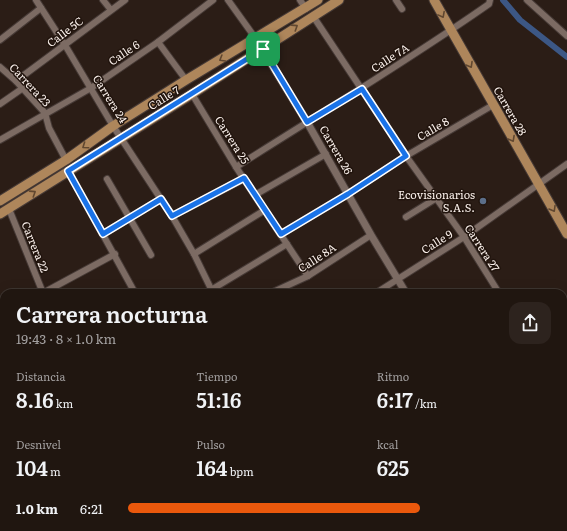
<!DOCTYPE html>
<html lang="es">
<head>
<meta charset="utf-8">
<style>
	body { margin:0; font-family:Literata,serif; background:#2d231e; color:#f1f3f6; height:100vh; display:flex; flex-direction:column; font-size:15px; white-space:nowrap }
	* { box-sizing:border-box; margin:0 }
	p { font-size:13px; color:#a29f9f }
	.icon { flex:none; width:22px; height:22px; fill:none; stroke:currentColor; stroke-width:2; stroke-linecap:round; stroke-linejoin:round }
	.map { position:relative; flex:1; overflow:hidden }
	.details { position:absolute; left:0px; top:289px; width:567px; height:242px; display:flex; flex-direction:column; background:#201610; border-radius:12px 12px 0 0; box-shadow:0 4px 16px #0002,0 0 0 1px #3d3530 }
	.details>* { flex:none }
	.pin { position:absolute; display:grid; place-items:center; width:34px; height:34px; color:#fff; margin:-17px; border-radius:8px; box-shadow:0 2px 6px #0006 }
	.round { display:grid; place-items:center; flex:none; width:42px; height:42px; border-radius:12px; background:#2d231e }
	.head { display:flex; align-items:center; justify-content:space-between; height:68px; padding:0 16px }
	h1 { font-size:22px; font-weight:600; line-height:30px }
	.figures { display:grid; grid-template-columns:repeat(3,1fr); gap:6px; height:68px; padding:4px 16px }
	.figures div { display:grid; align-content:center }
	.figures b { font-size:20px; font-weight:600 }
	.figures small { font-size:11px; font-weight:400 }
	.figures p { font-size:11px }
	ul { padding:0 16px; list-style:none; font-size:13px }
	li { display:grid; grid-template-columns:64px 48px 1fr; align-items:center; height:30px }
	li i { height:10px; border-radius:5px; background:#ea580c }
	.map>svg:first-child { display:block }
</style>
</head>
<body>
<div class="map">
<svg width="567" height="531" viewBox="0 0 567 531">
	<rect width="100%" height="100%" fill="#2b1d16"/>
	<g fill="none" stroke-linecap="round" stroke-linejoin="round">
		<polyline stroke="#3c5785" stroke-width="6" points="503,0 520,20 567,57"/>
		<defs>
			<g id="minor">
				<polyline points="36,0 65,45 113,126 172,216 194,254 213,293"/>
				<polyline points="103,0 111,10"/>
				<polyline points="228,0 256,39"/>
				<polyline points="300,0 306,9"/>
				<polyline points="396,0 402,9"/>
				<polyline points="527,0 567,36"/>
				<polyline points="313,16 406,156 464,237 499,293"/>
				<polyline points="0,40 41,8"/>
				<polyline points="158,42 186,80"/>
				<polyline points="0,67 16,81 45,113 49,128 66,160"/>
				<polyline points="16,81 125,0"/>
				<polyline points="192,94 236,167 308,276"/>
				<polyline points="0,104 23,88"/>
				<polyline points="0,140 91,88 158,42 213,0"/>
				<path d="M 236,167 C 321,113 406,62 489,4 L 490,0"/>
				<polyline points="68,171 135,293"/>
				<polyline points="107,179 151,255"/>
				<polyline points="255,195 326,154"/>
				<polyline points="9,209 43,293 115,254"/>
				<polyline points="172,216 244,179"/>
				<polyline points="406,217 435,199"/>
				<polyline points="103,234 161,199"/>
				<polyline points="281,234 348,194 406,156 493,105"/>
				<polyline points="194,254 265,210"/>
				<polyline points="206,293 287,244"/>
				<polyline points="271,293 308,276 371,235"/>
				<polyline points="376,293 464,237 567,164"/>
				<polyline points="0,315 4,313"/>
				<polyline points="0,389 4,396"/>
				<polyline points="0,441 4,438"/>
				<polyline points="563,457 567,454"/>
				<polyline points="0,499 4,505"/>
				<polyline points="563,515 567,512"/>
				<polyline points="0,519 4,526"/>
				<polyline points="17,527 19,531"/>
				<polyline points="89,527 92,531"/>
				<polyline points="164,527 166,531"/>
				<polyline points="256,527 258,531"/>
				<polyline points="400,527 403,531"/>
				<polyline points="23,531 30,527"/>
				<polyline points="196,531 202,527"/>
			</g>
			<g id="tertiary">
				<polyline points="256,39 307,122 371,235 406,293"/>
				<polyline points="527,527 529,531"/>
				<polyline points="546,527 548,531"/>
			</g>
			<g id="primary">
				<polyline points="434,0 567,234"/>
				<polyline points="0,201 66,160 113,126 186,80 318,0"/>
				<polyline points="0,214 192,94 339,0"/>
				<polyline points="563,380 567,378"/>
				<polyline points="563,397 567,394"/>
				<polyline points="307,531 314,527"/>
				<polyline points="331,531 337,527"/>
			</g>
		</defs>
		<use href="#minor" stroke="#463a36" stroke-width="8"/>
		<use href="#tertiary" stroke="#463a36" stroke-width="9"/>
		<use href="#primary" stroke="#463a36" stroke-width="11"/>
		<use href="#minor" stroke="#7c6b63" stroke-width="6"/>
		<use href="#tertiary" stroke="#7c6b63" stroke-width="7"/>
		<use href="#primary" stroke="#ae865b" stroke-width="9"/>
	</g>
	<defs><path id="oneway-chevron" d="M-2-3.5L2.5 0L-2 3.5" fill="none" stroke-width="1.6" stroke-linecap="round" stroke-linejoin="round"/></defs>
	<g stroke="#604730">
		<use href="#oneway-chevron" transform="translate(442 15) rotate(62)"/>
		<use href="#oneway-chevron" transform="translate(295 27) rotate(-33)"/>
		<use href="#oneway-chevron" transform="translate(222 59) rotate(149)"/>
		<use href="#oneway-chevron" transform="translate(470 65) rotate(60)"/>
		<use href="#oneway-chevron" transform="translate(512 139) rotate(61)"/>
		<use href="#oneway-chevron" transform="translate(85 146) rotate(145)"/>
		<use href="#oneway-chevron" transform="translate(33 193) rotate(-33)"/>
		<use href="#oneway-chevron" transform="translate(553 209) rotate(60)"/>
	</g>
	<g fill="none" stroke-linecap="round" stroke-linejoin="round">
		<defs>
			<polygon id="route" points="263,49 307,122 362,89 406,156 348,194 281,234 244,178 172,216 161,199 103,234 68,171"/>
		</defs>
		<use href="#route" stroke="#fff" stroke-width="8"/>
		<use href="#route" stroke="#1a73e8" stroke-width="5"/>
	</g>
	<circle fill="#5c6f8a" stroke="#21140d" stroke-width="1.5" cx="483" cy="201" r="4"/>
	<g text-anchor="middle" stroke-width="3" stroke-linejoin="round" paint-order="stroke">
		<g font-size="11" fill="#faf0eb" stroke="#21140d">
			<text transform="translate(65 32) rotate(-37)" y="4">Calle 5C</text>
			<text transform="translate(124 53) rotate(-34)" y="4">Calle 6</text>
			<text transform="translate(390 58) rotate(-33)" y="4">Calle 7A</text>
			<text transform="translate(30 85) rotate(47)" y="4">Carrera 23</text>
			<text transform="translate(164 98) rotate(-32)" y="4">Calle 7</text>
			<text transform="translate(110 99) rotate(58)" y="4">Carrera 24</text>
			<text transform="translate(510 111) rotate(60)" y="4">Carrera 28</text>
			<text transform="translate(433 129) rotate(-30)" y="4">Calle 8</text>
			<text transform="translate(232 140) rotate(58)" y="4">Carrera 25</text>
			<text transform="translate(336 150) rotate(60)" y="4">Carrera 26</text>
			<text transform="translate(437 242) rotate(-32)" y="4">Calle 9</text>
			<text transform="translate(35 247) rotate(68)" y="4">Carrera 22</text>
			<text transform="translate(482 248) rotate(57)" y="4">Carrera 27</text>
			<text transform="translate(317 258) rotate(-33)" y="4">Calle 8A</text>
		</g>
		<g font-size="11" fill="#faf0eb" stroke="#21140d" text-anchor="end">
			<text x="475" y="199">Ecovisionarios<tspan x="475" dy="13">S.A.S.</tspan></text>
		</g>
	</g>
</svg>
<div class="pin" style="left:263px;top:49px;background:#1e9e55"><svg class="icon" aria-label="arrive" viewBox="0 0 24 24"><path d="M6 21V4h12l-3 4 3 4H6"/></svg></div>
<section class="details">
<div class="head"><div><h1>Carrera nocturna</h1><p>19:43 · 8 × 1.0 km</p></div><a class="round"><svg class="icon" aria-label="share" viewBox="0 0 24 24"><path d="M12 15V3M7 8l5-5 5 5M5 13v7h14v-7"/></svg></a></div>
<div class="figures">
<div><p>Distancia</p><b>8.16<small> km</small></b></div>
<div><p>Tiempo</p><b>51:16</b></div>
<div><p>Ritmo</p><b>6:17<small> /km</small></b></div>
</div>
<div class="figures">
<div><p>Desnivel</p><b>104<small> m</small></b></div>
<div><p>Pulso</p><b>164<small> bpm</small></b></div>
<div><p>kcal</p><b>625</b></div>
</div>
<ul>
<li><b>1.0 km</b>6:21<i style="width:69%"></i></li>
</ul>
</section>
</div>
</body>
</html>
